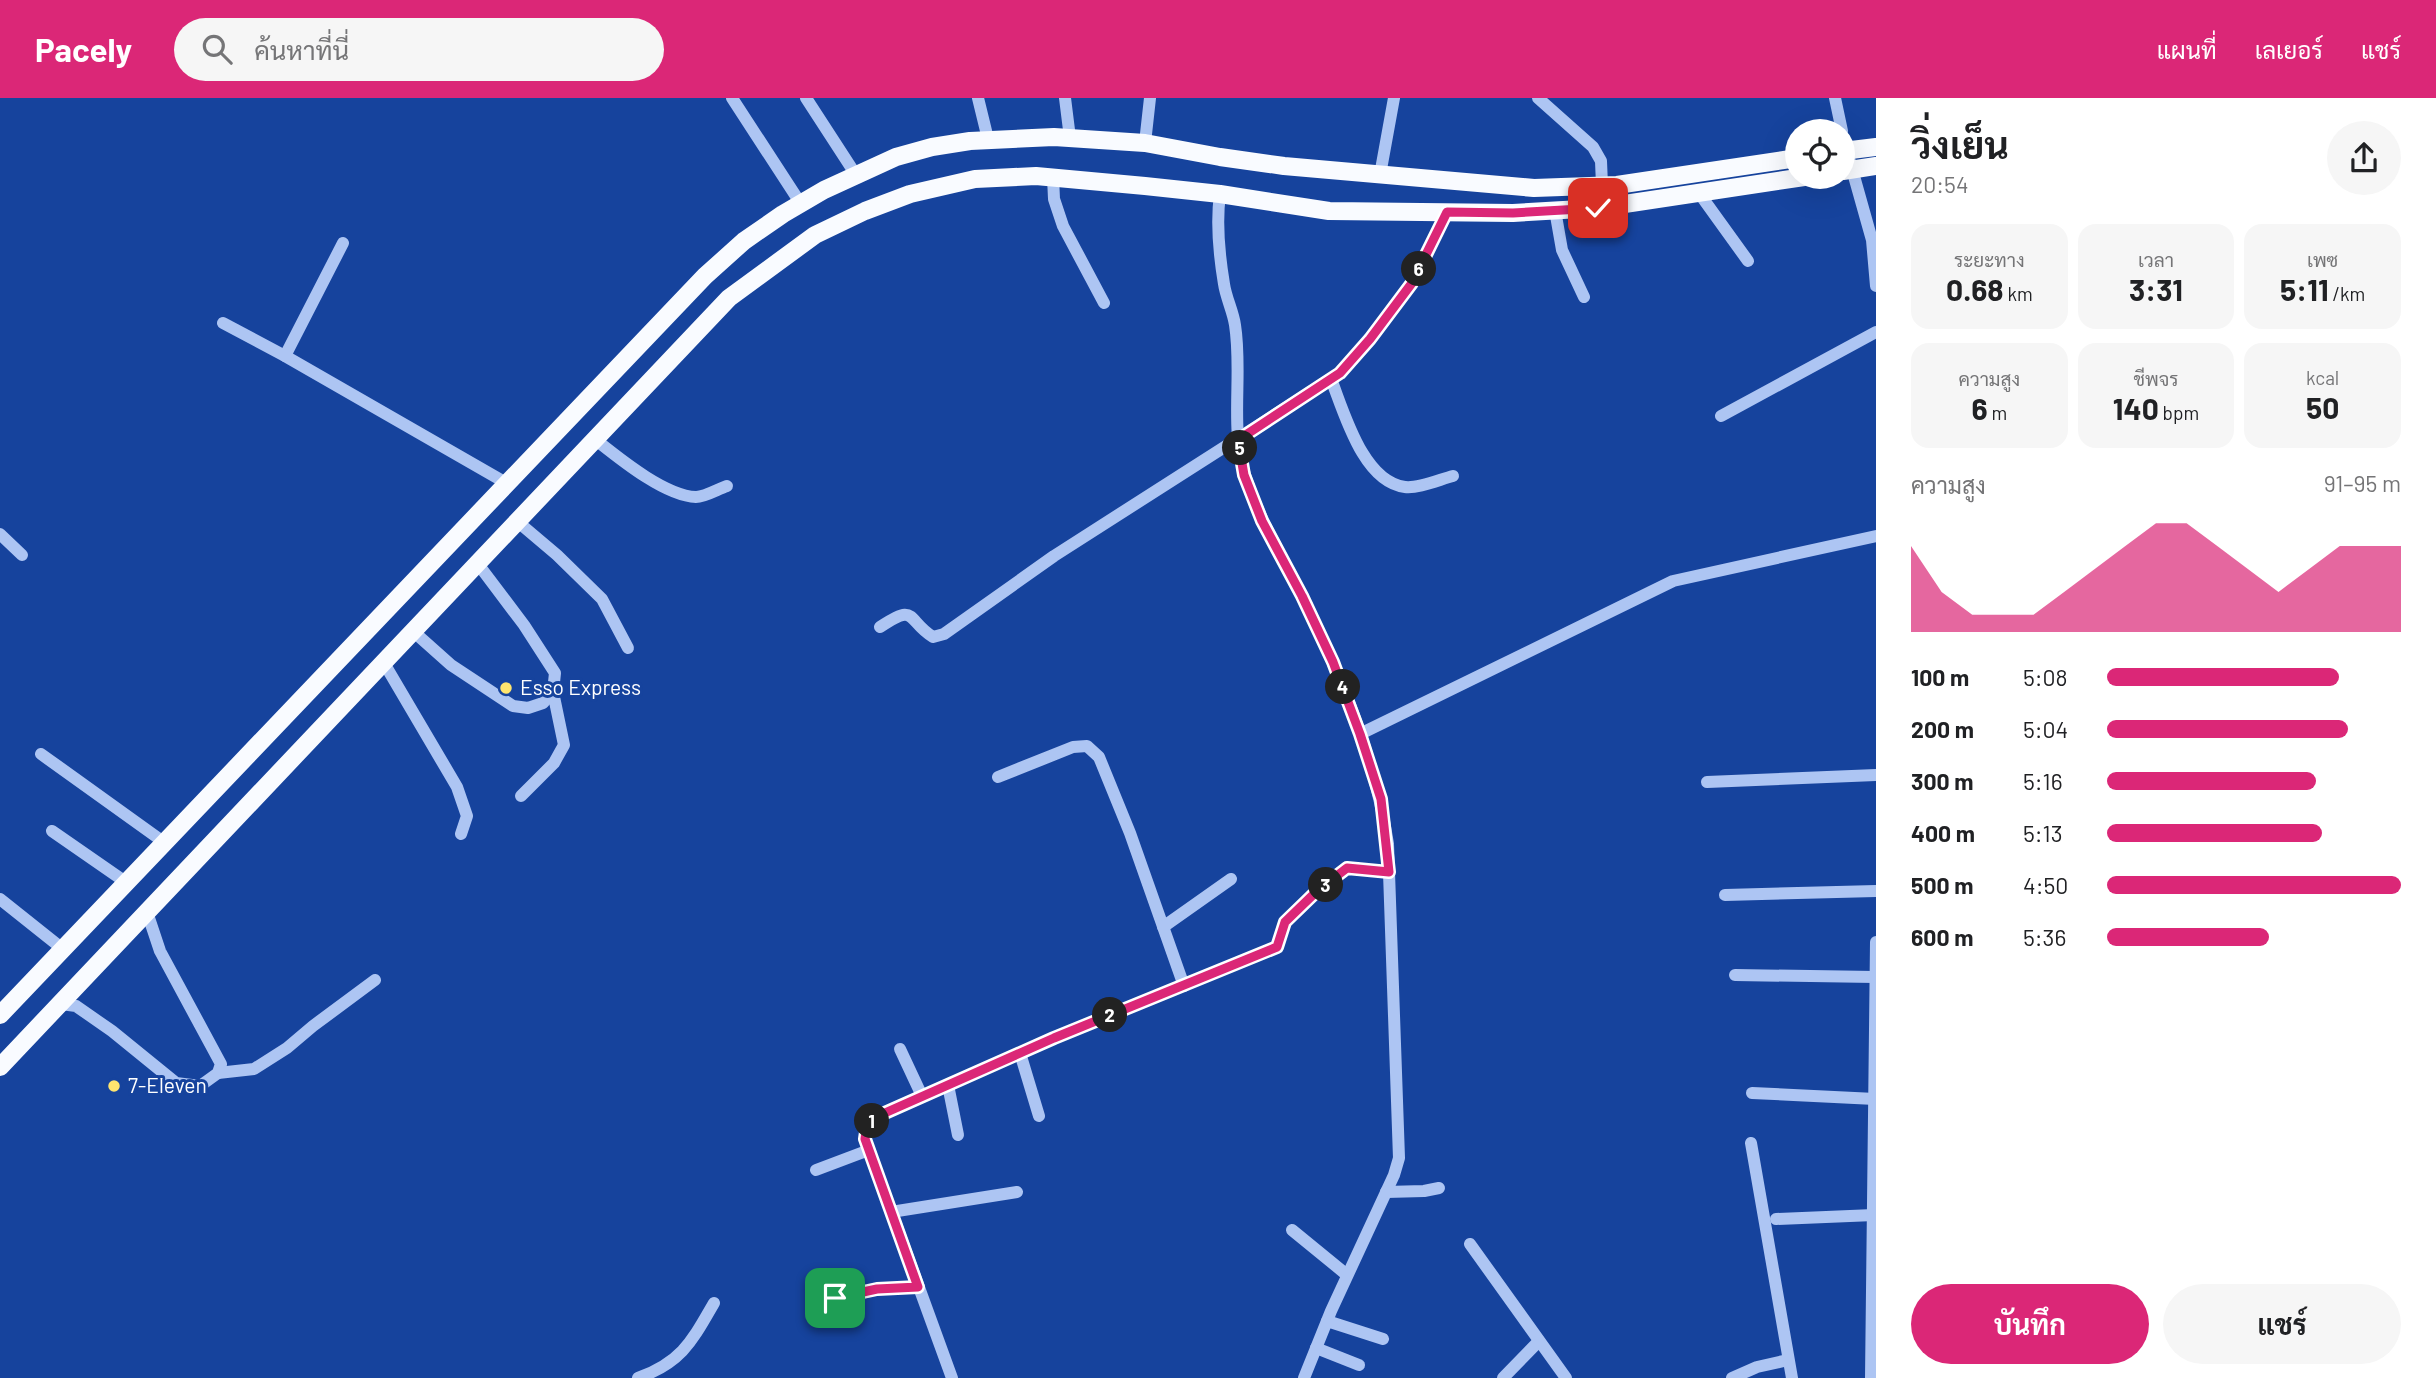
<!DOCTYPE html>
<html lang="th">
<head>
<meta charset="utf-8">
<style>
	body { margin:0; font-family:Barlow,Sarabun,sans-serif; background:#f6f6f6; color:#202124; height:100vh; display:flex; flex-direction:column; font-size:26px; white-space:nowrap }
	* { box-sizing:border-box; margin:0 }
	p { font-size:23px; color:#757577 }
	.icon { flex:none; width:38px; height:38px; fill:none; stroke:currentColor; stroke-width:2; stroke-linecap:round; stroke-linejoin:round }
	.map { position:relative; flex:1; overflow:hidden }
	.details { display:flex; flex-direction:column; background:#fff; width:560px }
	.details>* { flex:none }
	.tools { position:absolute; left:1785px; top:21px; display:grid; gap:14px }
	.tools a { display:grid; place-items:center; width:70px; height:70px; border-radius:50%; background:#fff; box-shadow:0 7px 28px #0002; font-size:35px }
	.pin { position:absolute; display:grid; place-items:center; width:60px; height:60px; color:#fff; margin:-30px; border-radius:14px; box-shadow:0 4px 10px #0006 }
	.km { position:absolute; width:35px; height:35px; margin:-18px; border-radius:50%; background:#222; color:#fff; font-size:19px; line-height:35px; text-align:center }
	.round { display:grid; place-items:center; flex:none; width:74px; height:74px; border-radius:37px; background:#f6f6f6 }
	.summary { display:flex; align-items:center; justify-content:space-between; height:119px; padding:0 35px }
	h1 { font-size:38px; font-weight:700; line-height:52px }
	.metrics { display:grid; grid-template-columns:repeat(3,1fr); gap:10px; height:119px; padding:7px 35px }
	.metrics div { display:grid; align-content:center; border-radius:18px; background:#f6f6f6; text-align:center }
	.metrics b { font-size:30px; font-weight:700 }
	.metrics small { font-size:19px; font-weight:400 }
	.metrics p { font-size:19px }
	.chart { height:196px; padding:14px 35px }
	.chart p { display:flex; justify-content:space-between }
	.chart svg { width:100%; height:126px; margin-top:7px; fill:#db2777; opacity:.7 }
	.action { display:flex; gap:14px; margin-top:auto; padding:14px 35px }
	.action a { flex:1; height:80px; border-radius:42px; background:#db2777; color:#fff; font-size:28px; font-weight:700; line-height:80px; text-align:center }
	.action a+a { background:#f6f6f6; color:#202124 }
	ul { padding:0 35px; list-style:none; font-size:23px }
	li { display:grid; grid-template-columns:112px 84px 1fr; align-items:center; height:52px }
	li i { height:18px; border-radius:9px; background:#db2777 }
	header { display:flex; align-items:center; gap:42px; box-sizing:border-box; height:98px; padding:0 35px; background:#db2777; color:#fff }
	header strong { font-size:33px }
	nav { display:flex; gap:38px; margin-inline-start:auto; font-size:24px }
	.search { width:490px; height:63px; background:#f6f6f6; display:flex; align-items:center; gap:18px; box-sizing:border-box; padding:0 24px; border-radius:38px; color:#757577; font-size:26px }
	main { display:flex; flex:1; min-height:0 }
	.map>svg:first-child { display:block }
</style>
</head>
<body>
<header>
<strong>Pacely</strong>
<div class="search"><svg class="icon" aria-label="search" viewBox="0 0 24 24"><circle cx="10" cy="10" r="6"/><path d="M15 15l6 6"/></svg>ค้นหาที่นี่</div>
<nav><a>แผนที่</a><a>เลเยอร์</a><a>แชร์</a></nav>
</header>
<main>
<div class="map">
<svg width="1876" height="1280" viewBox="0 0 1876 1280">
	<rect width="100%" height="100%" fill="#16439d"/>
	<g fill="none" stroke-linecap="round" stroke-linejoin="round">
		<g stroke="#adc5f3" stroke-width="12">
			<polyline points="732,0 801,106"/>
			<polyline points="806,0 856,77"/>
			<polyline points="978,0 988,41"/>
			<polyline points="1065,0 1070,40"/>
			<polyline points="1538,0 1593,49 1601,63 1602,87"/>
			<polyline points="1835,0 1842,33"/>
			<polyline points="1843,39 1872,142 1876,188"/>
			<polyline points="1145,45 1150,0"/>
			<polyline points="1380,77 1394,0"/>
			<polyline points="1053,79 1054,101 1063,128 1104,205"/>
			<polyline points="1699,95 1748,163"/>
			<path d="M 1220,96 C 1216,125 1219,156 1224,186 C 1226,200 1233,213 1235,227 C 1243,277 1229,331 1246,380 C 1260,423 1283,460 1303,500 C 1341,578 1375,660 1388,746 L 1399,1060 L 1394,1077 L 1331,1213 L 1304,1280"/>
			<polyline points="1555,112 1562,152 1584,199"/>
			<polyline points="223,225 285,258 508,386"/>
			<polyline points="285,258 343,145"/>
			<path d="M 1331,281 C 1344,314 1363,384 1405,389 C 1417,391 1441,381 1453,378"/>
			<polyline points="1721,318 1876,234"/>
			<path d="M 596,342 C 620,361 665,398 696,399 C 705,399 718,391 727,388"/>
			<polyline points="518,424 557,457 602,501 628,550"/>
			<polyline points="0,436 22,457"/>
			<path d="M 880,529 C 917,504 906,522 933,539 L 944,536 L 1054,458 L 1340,275 L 1370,241 L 1412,185 L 1447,114"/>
			<polyline points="414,534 451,567 513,608 528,610 543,605 553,594 555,575 524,527 478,466"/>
			<polyline points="384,565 457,689 467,718 461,736"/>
			<polyline points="1360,636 1673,483 1876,438"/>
			<polyline points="41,656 165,745"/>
			<polyline points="998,679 1073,649 1087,648 1099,659 1130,735 1184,888"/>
			<polyline points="1707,684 1876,677"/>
			<polyline points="521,698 554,665 564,647 553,594"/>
			<polyline points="52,733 127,785"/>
			<polyline points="1725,797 1876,793"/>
			<polyline points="0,801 64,852"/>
			<polyline points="1163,829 1231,781"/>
			<polyline points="1735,877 1875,879"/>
			<polyline points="61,906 76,908 112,933 176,985 200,988 218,975 221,966 160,853 147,814"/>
			<polyline points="900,951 922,998"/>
			<polyline points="1020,955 1039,1018"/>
			<polyline points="218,975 254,971 287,950 313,928 375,882"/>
			<polyline points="948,987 958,1037"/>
			<polyline points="1752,995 1875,1001"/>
			<polyline points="1751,1045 1792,1280"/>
			<polyline points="816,1072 869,1052"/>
			<polyline points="1386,1094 1424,1093 1439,1090"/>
			<polyline points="891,1114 1017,1094"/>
			<polyline points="1776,1121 1874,1117"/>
			<polyline points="1292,1132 1347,1177"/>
			<polyline points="1470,1146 1566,1280"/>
			<polyline points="835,1200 877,1191 918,1189"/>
			<polyline points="1327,1223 1383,1241"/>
			<polyline points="1316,1250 1359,1267"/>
			<path d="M 638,1280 C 682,1264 692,1243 714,1205"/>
			<polyline points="952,1280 865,1041 867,1027 878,1018 1054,940 1277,849 1285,824 1317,793 1347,770 1389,774"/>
			<polyline points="1503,1280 1539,1243"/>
			<polyline points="1732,1280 1757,1269 1788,1262"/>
			<polyline points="1871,1280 1876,844"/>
		</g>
		<g stroke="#f9fbff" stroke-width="18">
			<polyline points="1843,53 1876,49"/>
			<polyline points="1843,73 1876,68"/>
			<polyline points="0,917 705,178 744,143 783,116 824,92 896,59 932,49 970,43 1054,39 1145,45 1220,59 1284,68 1534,90 1617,87 1797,60"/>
			<polyline points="0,969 729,200 815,137 865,113 910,96 975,81 1036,78 1145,88 1220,96 1329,113 1513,115 1598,110 1804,79"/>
		</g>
	</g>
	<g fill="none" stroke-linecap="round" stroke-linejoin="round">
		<defs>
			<polyline id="route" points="835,1200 877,1191 918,1189 865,1041 867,1027 878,1018 1054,940 1277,849 1285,824 1317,793 1347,770 1389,774 1381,701 1360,636 1333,564 1302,498 1262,423 1244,377 1238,342 1340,275 1370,241 1412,185 1447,114 1513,115 1598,110"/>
		</defs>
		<use href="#route" stroke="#fff" stroke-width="14"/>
		<use href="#route" stroke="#db2777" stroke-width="9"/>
	</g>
	<g fill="#ffe56f" stroke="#16439d" stroke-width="2.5">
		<circle cx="506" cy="590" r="7"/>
		<circle cx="114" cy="988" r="7"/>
	</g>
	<g text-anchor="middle" stroke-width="6" stroke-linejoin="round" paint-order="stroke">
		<g font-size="21" fill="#fff" stroke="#16439d" text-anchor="start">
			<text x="520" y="597">Esso Express</text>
			<text x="128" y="995">7-Eleven</text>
		</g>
	</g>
</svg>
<div class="tools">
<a><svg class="icon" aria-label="locate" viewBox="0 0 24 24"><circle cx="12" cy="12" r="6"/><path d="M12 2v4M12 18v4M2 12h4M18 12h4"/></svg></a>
</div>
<div class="pin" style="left:835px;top:1200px;background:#1e9e55"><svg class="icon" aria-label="arrive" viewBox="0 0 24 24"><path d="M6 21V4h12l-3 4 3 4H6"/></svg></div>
<div class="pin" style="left:1598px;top:110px;background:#d93025"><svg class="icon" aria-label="check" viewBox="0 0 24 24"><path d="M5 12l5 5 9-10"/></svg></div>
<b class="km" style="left:872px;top:1023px">1</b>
<b class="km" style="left:1110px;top:917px">2</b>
<b class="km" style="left:1326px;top:787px">3</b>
<b class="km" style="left:1343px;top:589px">4</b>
<b class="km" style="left:1240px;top:350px">5</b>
<b class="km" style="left:1419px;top:171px">6</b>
</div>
<section class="details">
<div class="summary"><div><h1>วิ่งเย็น</h1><p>20:54</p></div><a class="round"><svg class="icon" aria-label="share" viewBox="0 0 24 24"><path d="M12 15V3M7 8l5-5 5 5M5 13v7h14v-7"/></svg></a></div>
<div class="metrics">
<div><p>ระยะทาง</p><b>0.68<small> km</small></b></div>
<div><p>เวลา</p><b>3:31</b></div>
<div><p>เพซ</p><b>5:11<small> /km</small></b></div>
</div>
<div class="metrics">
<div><p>ความสูง</p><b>6<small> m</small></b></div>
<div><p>ชีพจร</p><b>140<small> bpm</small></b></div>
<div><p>kcal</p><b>50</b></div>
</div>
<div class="chart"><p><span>ความสูง</span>91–95 m</p>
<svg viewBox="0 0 160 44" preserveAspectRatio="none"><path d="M0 44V14L10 30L20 38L30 38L40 38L50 30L60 22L70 14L80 6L90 6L100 14L110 22L120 30L130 22L140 14L150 14L160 14V44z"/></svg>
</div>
<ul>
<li><b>100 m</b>5:08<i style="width:79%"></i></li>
<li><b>200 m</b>5:04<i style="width:82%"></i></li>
<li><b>300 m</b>5:16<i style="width:71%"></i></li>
<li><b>400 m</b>5:13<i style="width:73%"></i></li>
<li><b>500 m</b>4:50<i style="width:100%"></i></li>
<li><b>600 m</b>5:36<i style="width:55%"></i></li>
</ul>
<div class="action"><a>บันทึก</a><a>แชร์</a></div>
</section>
</main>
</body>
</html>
